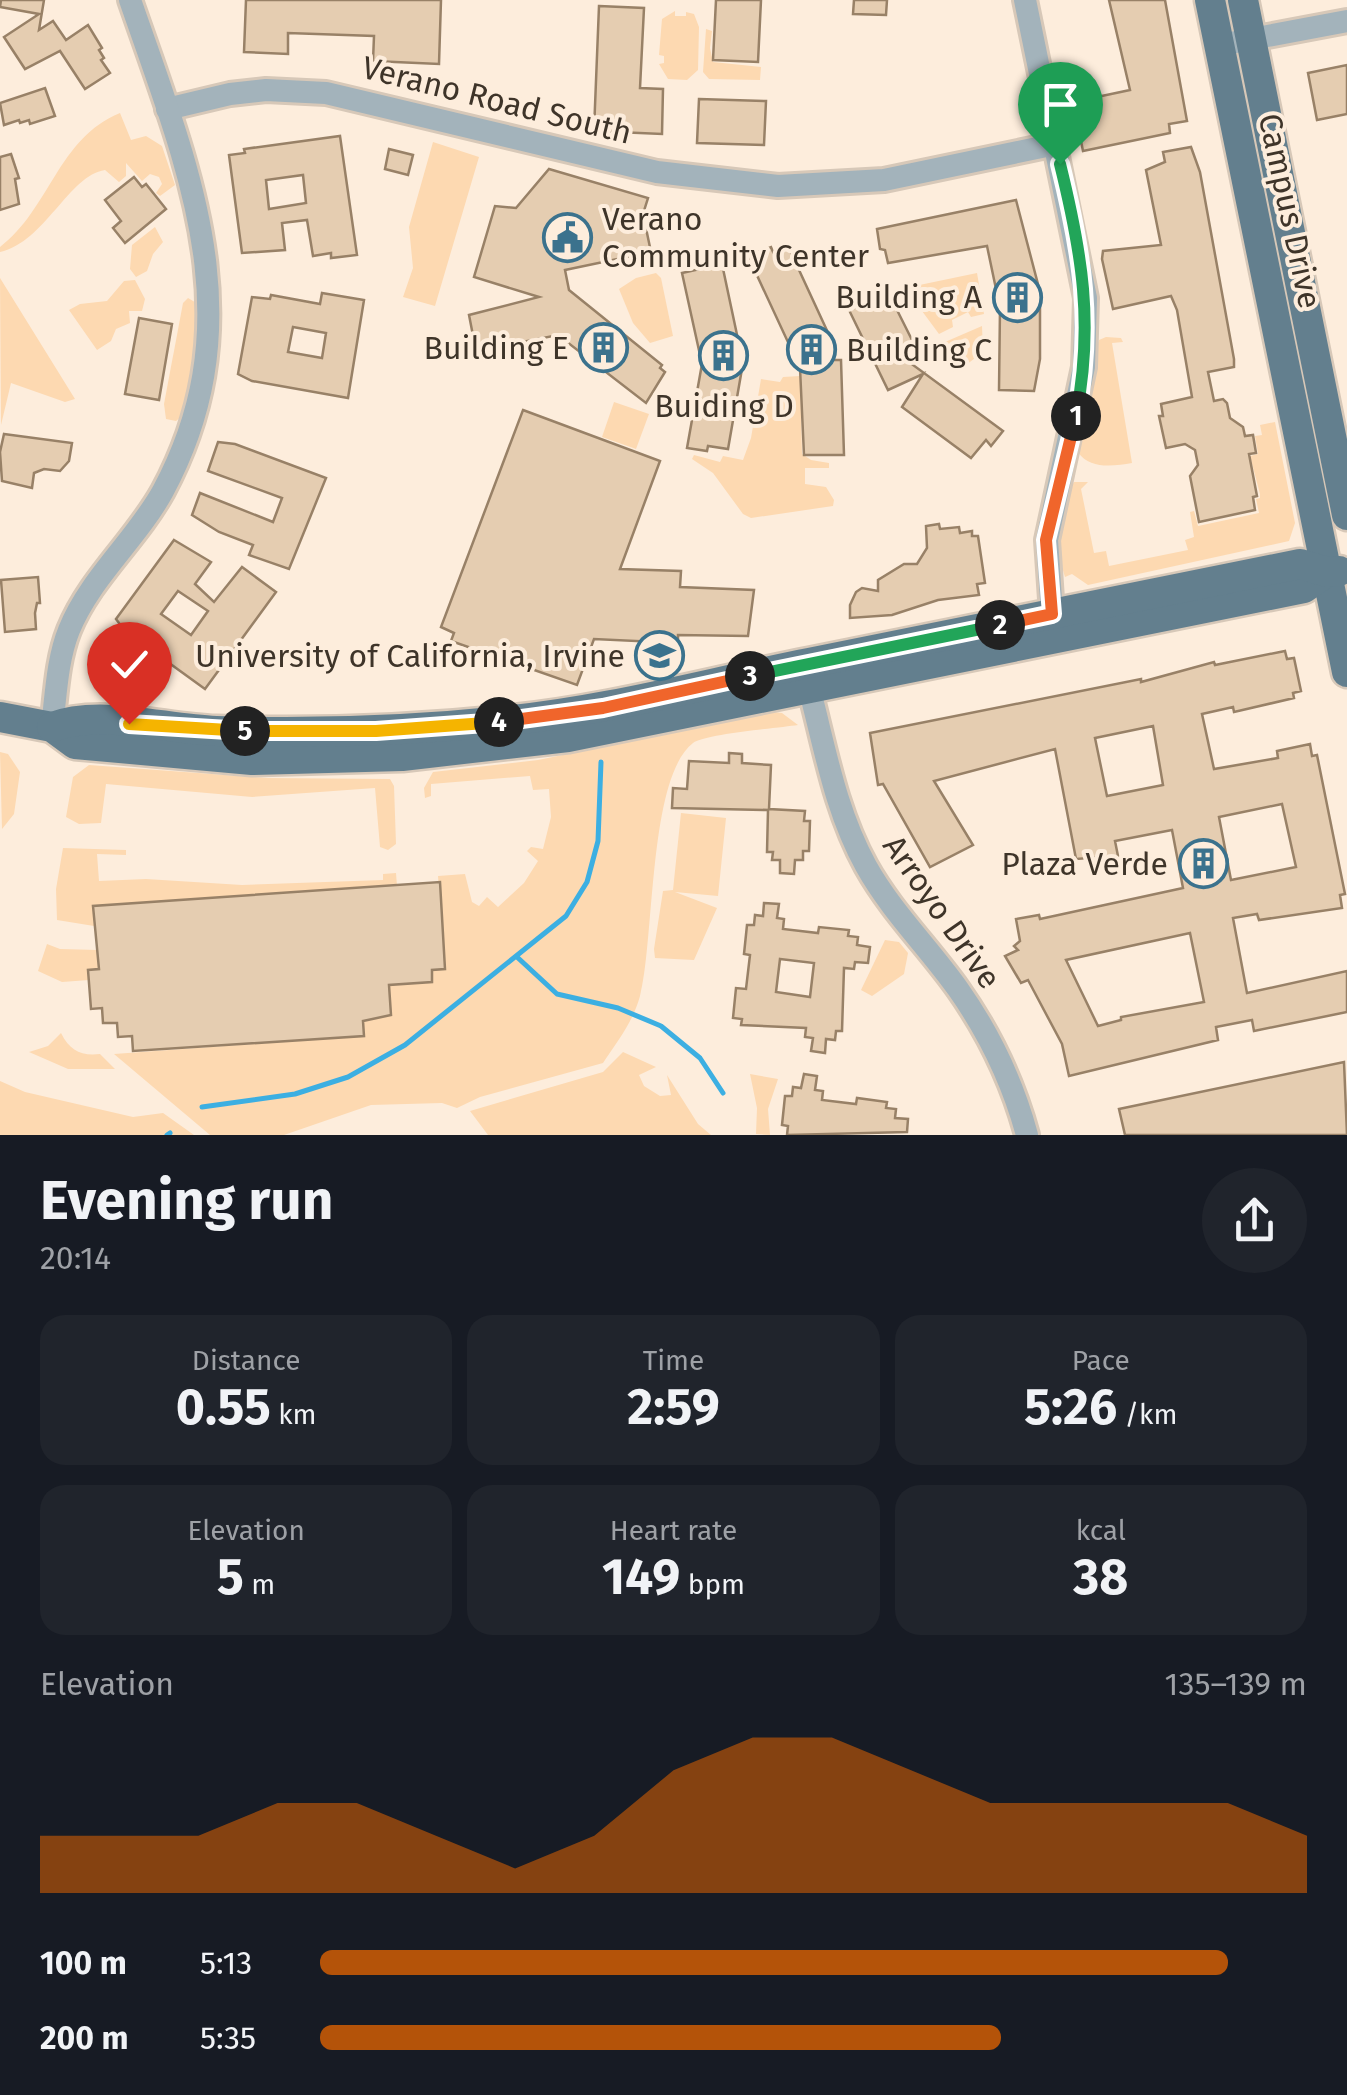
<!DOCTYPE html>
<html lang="en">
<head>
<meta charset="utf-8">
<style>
	body { margin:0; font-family:"Fira Sans",sans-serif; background:#20242c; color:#f1f3f6; height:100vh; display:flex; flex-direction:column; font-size:38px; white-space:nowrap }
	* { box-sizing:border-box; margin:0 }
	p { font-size:32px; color:#9ea1a6 }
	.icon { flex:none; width:55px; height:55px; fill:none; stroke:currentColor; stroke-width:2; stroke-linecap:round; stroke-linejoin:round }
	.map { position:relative; height:1135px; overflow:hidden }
	.sheet { display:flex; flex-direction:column; background:#171b24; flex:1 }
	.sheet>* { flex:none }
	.pin { position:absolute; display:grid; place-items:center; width:85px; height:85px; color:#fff; margin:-102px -42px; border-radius:50% 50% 50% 0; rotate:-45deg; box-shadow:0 0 10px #0007 }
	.pin .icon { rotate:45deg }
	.km { position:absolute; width:50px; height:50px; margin:-25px; border-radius:50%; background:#222; color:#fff; font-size:28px; line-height:50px; text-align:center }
	.round { display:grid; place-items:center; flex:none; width:105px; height:105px; border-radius:52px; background:#20242c }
	.summary { display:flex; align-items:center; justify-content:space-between; height:170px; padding:0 40px }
	h1 { font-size:55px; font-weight:700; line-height:75px }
	.metrics { display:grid; grid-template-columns:repeat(3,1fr); gap:15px; height:170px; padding:10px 40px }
	.metrics div { display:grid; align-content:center; border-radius:25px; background:#20242c; text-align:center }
	.metrics b { font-size:50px; font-weight:700 }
	.metrics small { font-size:28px; font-weight:400 }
	.metrics p { font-size:28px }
	.chart { height:280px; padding:20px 40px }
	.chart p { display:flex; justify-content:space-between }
	.chart svg { width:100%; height:180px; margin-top:10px; fill:#b45309; opacity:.7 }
	ul { padding:0 40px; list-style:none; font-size:32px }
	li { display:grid; grid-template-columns:160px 120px 1fr; align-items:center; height:75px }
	li i { height:25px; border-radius:12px; background:#b45309 }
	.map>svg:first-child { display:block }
</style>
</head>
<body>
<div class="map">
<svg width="1347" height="1135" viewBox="0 0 1347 1135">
	<rect width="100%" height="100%" fill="#fdeddc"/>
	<g fill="#fdd9b1">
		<polygon points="675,11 675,16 686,16 686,12 694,14 699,27 698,70 687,80 668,79 659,64 664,63 664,56 659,55 662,19"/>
		<polygon points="706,29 712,31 710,48 713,62 761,67 760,80 709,79 703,72"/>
		<path d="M 120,113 L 131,140 L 146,136 L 162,146 L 175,185 L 160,196 L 156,193 L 162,184 L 159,177 L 150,174 L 142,181 L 126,163 L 126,176 L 119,182 L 105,170 C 69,175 45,242 0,252 L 0,247 C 50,209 58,138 120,113 Z"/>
		<polygon points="433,142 479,157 435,306 403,297 413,268 409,227"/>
		<polygon points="155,227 163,242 153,254 147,271 136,277 130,269 132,245"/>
		<polygon points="656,273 661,278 673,336 650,343 633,323 619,289 636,278"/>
		<polygon points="977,273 984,314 971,317 968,312 952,320 953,327 939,334 905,288"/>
		<polygon points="0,278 75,399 65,402 11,383 1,425"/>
		<polygon points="135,280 145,299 142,311 129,311 130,323 116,329 111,341 97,350 69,310 80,304 107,301 124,281"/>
		<polygon points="188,298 198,304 194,363 181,417 176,421 166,419 164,404 183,303"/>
		<polygon points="982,326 983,352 962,368 945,342"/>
		<path d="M 1106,337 L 1121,338 L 1123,342 L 1112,343 L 1132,463 C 1114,466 1090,470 1078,452 L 1096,348 L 1099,340 Z"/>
		<polygon points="800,376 802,454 811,460 829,463 829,468 805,468 805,484 826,487 834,500 833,506 751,518 743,514 713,473 692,459 694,455 720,462 723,456 743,460 751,438 761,379 780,382 783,377"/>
		<polygon points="614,402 649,414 636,449 602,437"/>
		<path d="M 1275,422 L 1295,523 L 1289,541 L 1088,585 L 1072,574 L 1065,577 C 1056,549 1057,506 1074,482 L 1088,482 L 1081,489 L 1094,553 L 1106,551 L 1109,566 L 1188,550 L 1185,540 L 1194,537 L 1190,512 L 1194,511 L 1198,526 L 1259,513 L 1256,499 L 1260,498 L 1260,494 L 1250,456 L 1258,454 L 1255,436 L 1262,435 L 1260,425 Z"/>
		<path d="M 774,712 L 782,713 L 798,725 C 778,728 706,734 693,743 C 648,778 655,938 640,996 C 633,1022 617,1042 603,1063 L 480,1097 L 457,1108 L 442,1103 L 371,1105 L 284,1135 L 210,1135 L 114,1054 L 364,1036 L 363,1021 L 391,1015 L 389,985 L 432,982 L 432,970 L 445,969 L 438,876 L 465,874 L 472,902 L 479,906 L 487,897 L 498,907 L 524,883 L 538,861 L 527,851 L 531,847 L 543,849 L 551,817 L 549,789 L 533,790 L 530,776 L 431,784 L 431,796 L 425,798 L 424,788 L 433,772 L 538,760 Z"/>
		<polygon points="0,752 8,754 20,772 14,814 2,829"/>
		<polygon points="89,765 268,778 390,779 394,786 396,844 388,850 380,847 375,788 252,797 106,784 101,823 79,824 66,817 73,777"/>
		<polygon points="681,813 726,818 718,896 675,892 717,908 694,960 655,958 654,949 663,891 673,890"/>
		<polygon points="63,848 126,850 126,855 97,854 99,881 146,879 242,885 383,880 383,874 396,873 397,886 93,906 94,926 57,920 56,889"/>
		<polygon points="885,940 899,942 908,953 904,974 872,996 861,990"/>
		<polygon points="47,944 60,949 98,950 99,969 89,970 89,980 62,982 38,971"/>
		<path d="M 61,1033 C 70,1051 81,1056 100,1054 L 115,1069 L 68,1069 L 29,1052 L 48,1046 Z"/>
		<polygon points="623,1052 656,1067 639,1075 644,1086 660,1096 671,1095 667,1075 698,1124 711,1135 488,1135 470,1111 603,1072"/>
		<polygon points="750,1074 778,1079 768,1109 770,1135 756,1134 757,1108"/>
		<polygon points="0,1081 25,1092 133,1117 163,1113 194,1135 0,1135"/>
	</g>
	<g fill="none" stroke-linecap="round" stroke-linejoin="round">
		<g stroke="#3cafe2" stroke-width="5">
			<polyline points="517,957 557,994 618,1008 661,1026 700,1058 723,1093"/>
			<polyline points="202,1107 295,1094 348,1077 405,1045 566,916 587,882 598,841 601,762"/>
			<polyline points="167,1135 170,1133"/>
		</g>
	</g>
	<g fill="#e5cdb1" stroke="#988167" stroke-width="2.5" fill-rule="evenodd">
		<polygon points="1,0 44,0 39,30 53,21 66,40 88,25 102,48 99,50 104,58 101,60 110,73 85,89 60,51 25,69 4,37 39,14 0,7"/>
		<polygon points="246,0 441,0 439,64 373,61 374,36 288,33 288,54 244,52"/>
		<polygon points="716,0 761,0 758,62 713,60"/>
		<polygon points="854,0 887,0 886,15 853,14"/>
		<polygon points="1109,0 1165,0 1187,121 1169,124 1170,133 1083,151 1070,86 1094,81 1097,97 1130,90"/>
		<polygon points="599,6 644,8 640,88 663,89 662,134 594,131"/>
		<polygon points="1347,65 1347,114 1317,120 1308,73"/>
		<polygon points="45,88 55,116 30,124 29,120 20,123 19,120 4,125 0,103"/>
		<polygon points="699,99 766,101 764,145 697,143"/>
		<path d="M 340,136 L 357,255 L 331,258 L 331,253 L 313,256 L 307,220 L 282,223 L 285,250 L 242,253 L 229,155 L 245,153 L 244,149 ZM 303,175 L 306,203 L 269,209 L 266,180 Z"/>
		<polygon points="1191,147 1200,172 1234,359 1234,367 1208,372 1214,401 1223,399 1227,403 1230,418 1243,427 1245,436 1253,435 1256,453 1249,454 1257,496 1253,497 1255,510 1199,522 1190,476 1198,465 1195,450 1185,444 1166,448 1159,416 1163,416 1161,404 1192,397 1177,310 1171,296 1113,309 1102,259 1103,251 1161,245 1146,170 1165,162 1163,152"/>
		<polygon points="389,149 413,155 408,175 385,169"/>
		<polygon points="11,154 19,178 15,179 19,204 0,210 0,157"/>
		<polygon points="549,169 648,198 643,214 651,252 565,270 569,290 662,365 660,368 665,372 646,403 558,335 476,351 469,315 539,297 474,277 495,206 516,208"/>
		<polygon points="134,177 142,187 146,184 166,209 125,243 113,228 121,221 105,200"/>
		<polygon points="1016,200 1040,292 1040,359 1034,391 999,390 1000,308 987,246 888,263 885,250 880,249 877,229"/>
		<polygon points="787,244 830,337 830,360 841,360 844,455 804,455 800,368 748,256 771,247 773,252"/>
		<polygon points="722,264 743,363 728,449 708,446 707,451 687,448 702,364 682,273"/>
		<polygon points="885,286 922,360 913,365 1003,431 991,446 986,440 971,458 902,407 923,374 888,390 849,310 866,303 863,296"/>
		<path d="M 322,293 L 364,300 L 348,398 L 252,381 L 238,374 L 252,297 L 270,299 L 271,295 L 320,304 ZM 293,327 L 326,333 L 322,358 L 288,352 Z"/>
		<polygon points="139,318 172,324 159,400 125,394"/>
		<polygon points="523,410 660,461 620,569 681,571 680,587 754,590 748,636 678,635 678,643 594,639 577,685 451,641 454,633 441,627"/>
		<polygon points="4,434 72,443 69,461 60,471 44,469 34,473 32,488 2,481 0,452"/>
		<polygon points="218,442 235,444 326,478 289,569 249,555 253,545 219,532 192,515 200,493 273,522 282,498 208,471"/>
		<polygon points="939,524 940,529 959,527 960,533 972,531 972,536 978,536 985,583 977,584 979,595 938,600 892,615 850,618 850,605 856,592 862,588 878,591 878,580 904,564 917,564 927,548 926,526"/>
		<path d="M 174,540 L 211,562 L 195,584 L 214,602 L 242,567 L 276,592 L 205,689 L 125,631 L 116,619 ZM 178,591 L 208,611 L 191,635 L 161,614 Z"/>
		<polygon points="38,577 40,603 37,603 35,613 36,629 5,632 1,580"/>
		<path d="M 1285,651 L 1287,659 L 1294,658 L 1301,691 L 1293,693 L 1294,698 L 1234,712 L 1233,707 L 1202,714 L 1214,769 L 1278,758 L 1277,751 L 1310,744 L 1312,756 L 1317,755 L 1345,894 L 1340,895 L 1342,908 L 1259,920 L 1257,914 L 1233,918 L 1247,993 L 1347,971 L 1347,1012 L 1254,1031 L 1252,1020 L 1216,1027 L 1218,1040 L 1069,1076 L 1062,1044 L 1028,980 L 1021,983 L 1005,956 L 1018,950 L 1014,946 L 1020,941 L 1016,919 L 1039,915 L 1040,919 L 1183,888 L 1172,830 L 1115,841 L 1118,856 L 1076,859 L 1055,749 L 934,781 L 973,845 L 930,867 L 883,784 L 878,785 L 870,733 L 1141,679 L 1141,682 L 1214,662 L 1215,665 ZM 1153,726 L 1163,785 L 1107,796 L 1095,738 ZM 1282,804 L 1296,867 L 1231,880 L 1219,817 ZM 1190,933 L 1204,1002 L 1121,1017 L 1121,1020 L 1098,1026 L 1066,960 Z"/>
		<polygon points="729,753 742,754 742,763 771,765 769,809 805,811 804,821 810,821 809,851 803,851 803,860 795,860 794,874 780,873 780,860 772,860 773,852 767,852 768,810 672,808 673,788 687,789 689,761 729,763"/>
		<polygon points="440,882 445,969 432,970 432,982 389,985 391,1015 363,1021 364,1036 133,1051 132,1036 118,1037 117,1023 103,1023 102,1008 91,1009 88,970 99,969 93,906"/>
		<path d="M 764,903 L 779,904 L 777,918 L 784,919 L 783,929 L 818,933 L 819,927 L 849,930 L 848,936 L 858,937 L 857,945 L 870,947 L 868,963 L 855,962 L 854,969 L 844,968 L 842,1031 L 836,1031 L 835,1040 L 826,1039 L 825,1053 L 811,1051 L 813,1038 L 805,1037 L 806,1028 L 741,1025 L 742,1019 L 733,1018 L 736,988 L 746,989 L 750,955 L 744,954 L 747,925 L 754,925 L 755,915 L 763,916 ZM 780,959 L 814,963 L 810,997 L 776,992 Z"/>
		<polygon points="1344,1062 1347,1135 1125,1135 1119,1109"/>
		<polygon points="804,1074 817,1076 815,1090 823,1091 822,1100 856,1104 857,1098 887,1102 886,1108 896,1109 895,1118 908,1119 907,1132 787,1135 788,1126 782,1125 785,1096 792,1096 793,1087 801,1088"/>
	</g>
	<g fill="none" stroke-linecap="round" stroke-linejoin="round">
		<defs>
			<g id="minor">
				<polyline points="1025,0 1086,298 1084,367 1047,540 1052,614"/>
				<polyline points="1220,45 1347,21"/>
				<polyline points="167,109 230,94 266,90 326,93 657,172 778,186 884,180 1056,144"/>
				<path d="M 806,676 C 824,741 833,806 866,866 C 891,911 929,948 958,989 C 989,1033 1013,1083 1027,1135"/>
				<path d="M 52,727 C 56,695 57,660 69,630 C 90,578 136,540 163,491 C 255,320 188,168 130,0"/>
			</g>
			<g id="major">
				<polyline points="1210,0 1347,672"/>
				<polyline points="1243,0 1347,515"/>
				<polyline points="0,717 52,727 75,744 252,760 402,756 568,737 1304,588 1327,572"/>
				<path d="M 52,727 C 101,709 163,729 216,731 C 312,734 408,731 504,721 C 608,711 707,683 809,663 C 972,629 1136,597 1300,564 L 1327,572 L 1339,571"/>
			</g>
		</defs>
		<use href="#minor" stroke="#d7c8b8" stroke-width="28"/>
		<use href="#major" stroke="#d7c8b8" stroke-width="35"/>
		<use href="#minor" stroke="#a3b3bb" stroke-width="22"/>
		<use href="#major" stroke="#637f8e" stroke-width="30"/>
	</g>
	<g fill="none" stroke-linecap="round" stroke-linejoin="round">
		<defs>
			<path id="split-1" d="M 1060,164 C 1082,253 1094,324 1076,416"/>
			<polyline id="split-2" points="1000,625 1052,614 1046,540 1076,416"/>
			<polyline id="split-3" points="750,676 1000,625"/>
			<polyline id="split-4" points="499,722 603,708 750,676"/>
			<polyline id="split-5" points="245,731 376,731 499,722"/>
			<polyline id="split-6" points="129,724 245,731"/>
		</defs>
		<use href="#split-1" stroke="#fff" stroke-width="20"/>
		<use href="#split-2" stroke="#fff" stroke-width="20"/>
		<use href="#split-3" stroke="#fff" stroke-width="20"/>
		<use href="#split-4" stroke="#fff" stroke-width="20"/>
		<use href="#split-5" stroke="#fff" stroke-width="20"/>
		<use href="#split-6" stroke="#fff" stroke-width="20"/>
		<use href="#split-1" stroke="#22a559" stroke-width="12"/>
		<use href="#split-2" stroke="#f0652b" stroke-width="12"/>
		<use href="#split-3" stroke="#22a559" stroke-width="12"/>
		<use href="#split-4" stroke="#f0652b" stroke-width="12"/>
		<use href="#split-5" stroke="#f5b400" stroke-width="12"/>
		<use href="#split-6" stroke="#f5b400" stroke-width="12"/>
	</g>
	<defs>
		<symbol id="civic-ring" viewBox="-11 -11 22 22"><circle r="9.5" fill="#fdeddc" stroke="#3b728d" stroke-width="1.5"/><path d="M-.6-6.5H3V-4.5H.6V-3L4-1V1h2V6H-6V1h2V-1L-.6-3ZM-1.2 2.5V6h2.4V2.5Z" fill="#3b728d"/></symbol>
		<symbol id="building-ring" viewBox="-11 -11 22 22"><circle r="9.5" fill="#fdeddc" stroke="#3b728d" stroke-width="1.5"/><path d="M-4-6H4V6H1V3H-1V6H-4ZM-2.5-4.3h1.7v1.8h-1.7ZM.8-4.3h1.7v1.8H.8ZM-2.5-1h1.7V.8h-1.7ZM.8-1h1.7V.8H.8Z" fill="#3b728d"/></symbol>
		<symbol id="university-ring" viewBox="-11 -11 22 22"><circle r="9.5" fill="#fdeddc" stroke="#3b728d" stroke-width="1.5"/><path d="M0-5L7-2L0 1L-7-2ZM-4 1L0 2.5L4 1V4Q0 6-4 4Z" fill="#3b728d"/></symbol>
	</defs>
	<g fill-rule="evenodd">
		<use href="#civic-ring" x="540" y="210" width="55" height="55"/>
		<use href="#building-ring" x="990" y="270" width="55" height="55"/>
		<use href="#building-ring" x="576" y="320" width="55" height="55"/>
		<use href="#building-ring" x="784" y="322" width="55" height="55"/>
		<use href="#building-ring" x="696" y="328" width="55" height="55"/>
		<use href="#university-ring" x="632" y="628" width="55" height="55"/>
		<use href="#building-ring" x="1176" y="836" width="55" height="55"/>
	</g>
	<g text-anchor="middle" stroke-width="8" stroke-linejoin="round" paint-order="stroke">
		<g font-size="32" fill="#3e3429" stroke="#fdeddc">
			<text transform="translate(497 100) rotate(14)" y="11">Verano Road South</text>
			<text transform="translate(1290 211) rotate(78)" y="11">Campus Drive</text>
			<text transform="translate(942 912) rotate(55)" y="11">Arroyo Drive</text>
		</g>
		<g font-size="32" fill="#3e3429" stroke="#fdeddc" text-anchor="end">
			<text x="602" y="230" text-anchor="start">Verano<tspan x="602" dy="37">Community Center</tspan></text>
			<text x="982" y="308">Building A</text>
			<text x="569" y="359">Building E</text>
			<text x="846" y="361" text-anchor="start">Building C</text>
			<text x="724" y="417" text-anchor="middle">Buiding D</text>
			<text x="625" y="667">University of California, Irvine</text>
			<text x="1168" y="875">Plaza Verde</text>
		</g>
	</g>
</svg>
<div class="pin" style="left:1060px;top:164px;background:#1e9e55"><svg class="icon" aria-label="arrive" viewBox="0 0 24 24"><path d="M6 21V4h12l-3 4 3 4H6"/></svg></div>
<div class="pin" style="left:129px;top:724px;background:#d93025"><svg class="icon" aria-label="check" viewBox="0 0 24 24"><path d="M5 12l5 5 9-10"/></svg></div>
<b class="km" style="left:1076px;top:416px">1</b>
<b class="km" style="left:1000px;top:625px">2</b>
<b class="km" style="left:750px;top:676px">3</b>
<b class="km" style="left:499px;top:722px">4</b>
<b class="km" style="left:245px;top:731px">5</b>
</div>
<section class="sheet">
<div class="summary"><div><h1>Evening run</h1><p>20:14</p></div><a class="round"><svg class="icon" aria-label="share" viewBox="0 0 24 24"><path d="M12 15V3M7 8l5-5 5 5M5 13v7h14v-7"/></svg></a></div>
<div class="metrics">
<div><p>Distance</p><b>0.55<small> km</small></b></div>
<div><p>Time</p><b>2:59</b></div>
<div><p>Pace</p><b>5:26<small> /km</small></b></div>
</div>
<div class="metrics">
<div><p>Elevation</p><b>5<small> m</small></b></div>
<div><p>Heart rate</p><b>149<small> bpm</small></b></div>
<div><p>kcal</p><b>38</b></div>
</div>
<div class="chart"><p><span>Elevation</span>135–139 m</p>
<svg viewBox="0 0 160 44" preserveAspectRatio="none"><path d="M0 44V30L10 30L20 30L30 22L40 22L50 30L60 38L70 30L80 14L90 6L100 6L110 14L120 22L130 22L140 22L150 22L160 30V44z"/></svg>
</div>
<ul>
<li><b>100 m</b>5:13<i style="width:92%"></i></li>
<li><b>200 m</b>5:35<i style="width:69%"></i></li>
</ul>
</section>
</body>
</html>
